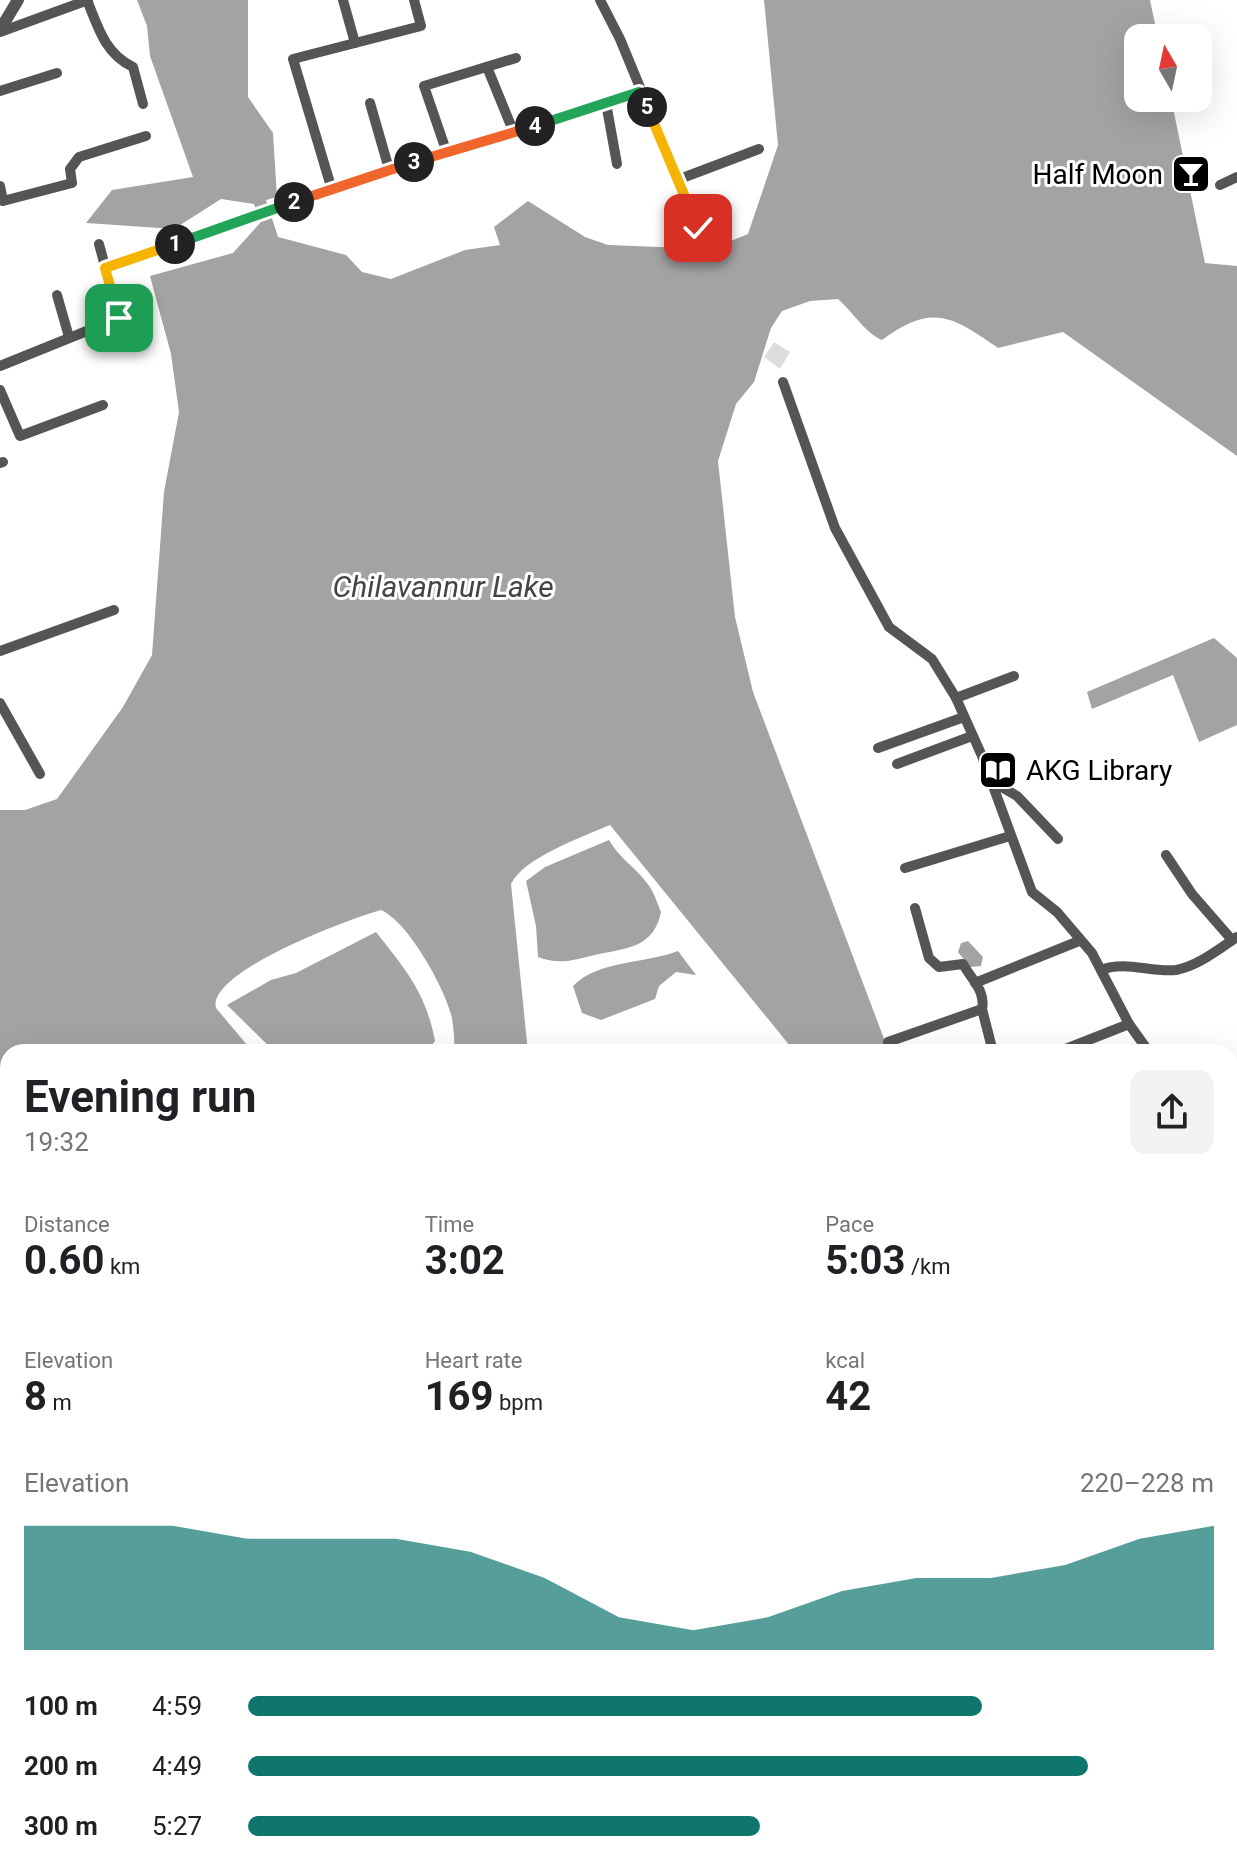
<!DOCTYPE html>
<html lang="en">
<head>
<meta charset="utf-8">
<style>
	body { margin:0; font-family:Roboto,sans-serif; background:#f2f2f2; color:#202124; height:100vh; display:flex; flex-direction:column; font-size:30px; white-space:nowrap }
	* { box-sizing:border-box; margin:0 }
	p { font-size:26px; color:#757577 }
	.icon { flex:none; width:44px; height:44px; fill:none; stroke:currentColor; stroke-width:2; stroke-linecap:round; stroke-linejoin:round }
	.map { position:relative; flex:1; overflow:hidden }
	.sheet { position:absolute; left:0px; top:1044px; width:1238px; height:828px; display:flex; flex-direction:column; background:#fff; border-radius:24px 24px 0 0; box-shadow:0 8px 32px #0002 }
	.sheet>* { flex:none }
	.needle { width:52px; rotate:351deg }
	.controls { position:absolute; left:1124px; top:24px; display:grid; gap:16px }
	.controls a { display:grid; place-items:center; width:88px; height:88px; border-radius:16px; background:#fff; box-shadow:0 8px 32px #0002; font-size:40px }
	.pin { position:absolute; display:grid; place-items:center; width:68px; height:68px; color:#fff; margin:-34px; border-radius:16px; box-shadow:0 4px 12px #0006 }
	.km { position:absolute; width:40px; height:40px; margin:-20px; border-radius:50%; background:#222; color:#fff; font-size:22px; line-height:40px; text-align:center }
	.round { display:grid; place-items:center; flex:none; width:84px; height:84px; border-radius:16px; background:#f2f2f2 }
	.overview { display:flex; align-items:center; justify-content:space-between; height:136px; padding:0 24px }
	h1 { font-size:44px; font-weight:700; line-height:60px }
	.metrics { display:grid; grid-template-columns:repeat(3,1fr); gap:12px; height:136px; padding:8px 24px }
	.metrics div { display:grid; align-content:center }
	.metrics b { font-size:40px; font-weight:700 }
	.metrics small { font-size:22px; font-weight:400 }
	.metrics p { font-size:22px }
	.chart { height:224px; padding:16px 24px }
	.chart p { display:flex; justify-content:space-between }
	.chart svg { width:100%; height:144px; margin-top:8px; fill:#0f766e; opacity:.7 }
	ul { padding:0 24px; list-style:none; font-size:26px }
	li { display:grid; grid-template-columns:128px 96px 1fr; align-items:center; height:60px }
	li i { height:20px; border-radius:10px; background:#0f766e }
	.map>svg:first-child { display:block }
</style>
</head>
<body>
<div class="map">
<svg width="1237" height="1872" viewBox="0 0 1237 1872">
	<rect width="100%" height="100%" fill="#fff"/>
	<polygon fill="#dcdcdc" points="774,342 790,352 780,369 764,357"/>
	<g fill="#a3a3a3">
		<path d="M 137,0 L 248,0 L 248,97 L 273,133 L 277,197 L 266,200 L 278,237 L 346,255 L 362,272 L 391,279 L 465,250 L 500,245 L 494,227 L 528,201 L 585,237 L 608,245 L 711,249 L 748,234 L 778,145 L 764,0 L 1150,0 L 1158,38 L 1138,38 L 1138,98 L 1171,98 L 1205,263 L 1237,266 L 1237,456 L 1063,332 L 998,348 C 952,316 932,303 882,340 C 864,332 854,313 838,299 L 810,301 L 782,311 L 771,328 L 754,382 L 736,404 L 718,461 L 735,617 L 753,692 L 889,1052 L 795,1052 L 610,825 C 583,837 524,857 511,884 L 528,1052 L 455,1052 C 454,1040 454,1026 451,1014 C 443,985 408,922 381,910 C 351,918 206,972 216,1008 L 253,1052 L 8,1052 L 8,1159 L 0,1166 L 0,810 L 25,810 L 57,799 L 123,707 L 152,655 L 164,492 L 179,412 L 171,354 L 150,276 L 233,253 L 260,223 L 254,204 L 221,199 L 174,229 L 86,223 L 112,190 L 193,177 L 150,56 L 147,26 Z"/>
		<polygon points="1214,638 1237,658 1237,725 1199,742 1173,675 1092,709 1087,692"/>
		<path d="M 609,840 C 619,858 635,867 647,883 C 654,891 657,903 661,912 C 654,947 628,948 599,954 C 576,959 561,966 538,957 L 536,926 L 526,881 L 545,867 Z"/>
		<path d="M 376,932 C 406,970 426,993 435,1041 L 426,1052 L 275,1052 L 227,1005 L 271,980 L 296,973 Z"/>
		<polygon points="968,941 983,957 981,966 970,967 958,952 961,943"/>
		<path d="M 678,951 L 696,975 L 676,972 L 659,986 L 655,999 L 601,1020 L 582,1013 L 573,986 C 598,960 644,964 678,951 Z"/>
		<polygon points="0,1815 8,1835 8,1864 20,1864 23,1872 0,1872"/>
		<polygon points="884,1864 978,1864 980,1872 885,1872"/>
	</g>
	<g fill="none" stroke-linecap="round" stroke-linejoin="round">
		<g stroke="#555" stroke-width="10">
			<path d="M 87,0 C 98,27 105,54 133,67 L 143,104"/>
			<polyline points="343,0 355,43"/>
			<polyline points="600,0 620,39 698,228"/>
			<polyline points="0,32 88,0"/>
			<polyline points="487,67 514,133"/>
			<polyline points="0,91 57,73"/>
			<polyline points="370,103 389,169"/>
			<polyline points="606,103 617,164"/>
			<polyline points="447,153 424,86 516,58"/>
			<polyline points="677,180 759,149"/>
			<polyline points="1220,185 1237,177"/>
			<polyline points="0,186 3,201 72,183 70,169 79,157 146,136"/>
			<polyline points="332,190 293,59 421,26 414,0"/>
			<polyline points="105,268 389,169 639,92"/>
			<polyline points="57,295 69,337"/>
			<polyline points="0,366 119,318 99,244"/>
			<polyline points="783,382 835,528 889,627 932,659 956,698 982,756 1032,892 1057,912 1092,953 1129,1024 1149,1052"/>
			<polyline points="0,390 20,436 103,405"/>
			<polyline points="0,463 3,462"/>
			<polyline points="0,651 114,610"/>
			<polyline points="956,698 1014,676"/>
			<polyline points="0,703 40,774"/>
			<polyline points="878,748 964,717"/>
			<polyline points="897,764 972,736"/>
			<polyline points="991,781 1017,796 1058,839"/>
			<polyline points="1166,855 1192,894 1232,940"/>
			<polyline points="905,868 1010,836"/>
			<path d="M 1101,970 C 1126,960 1151,973 1176,970 C 1198,966 1219,949 1237,937"/>
			<polyline points="975,983 1079,941"/>
			<polyline points="982,1009 993,1052"/>
			<path d="M 888,1042 L 982,1009 C 986,991 971,979 963,964 L 939,967 L 929,958 L 915,908"/>
			<polyline points="1058,1052 1129,1024"/>
			<polyline points="1230,1129 1237,1125"/>
			<polyline points="1230,1163 1237,1180"/>
			<polyline points="1230,1260 1237,1268"/>
			<polyline points="0,1468 8,1465"/>
			<polyline points="1230,1575 1237,1573"/>
			<polyline points="296,1864 300,1872"/>
			<polyline points="337,1872 353,1864"/>
			<polyline points="453,1872 470,1864"/>
		</g>
		<g stroke="#555" stroke-width="12">
			<polyline points="0,30 18,0"/>
			<polyline points="475,1864 480,1872"/>
		</g>
		<defs>
			<g id="rail">
				<polyline points="0,1601 8,1605"/>
				<polyline points="274,1864 278,1872"/>
			</g>
		</defs>
		<use href="#rail" stroke="#000" stroke-width="6"/>
		<use href="#rail" stroke="#fff" stroke-width="3" stroke-dasharray="9" stroke-linecap="butt"/>
	</g>
	<g fill="none" stroke-linecap="round" stroke-linejoin="round">
		<defs>
			<polyline id="split-1" points="119,318 105,268 175,244"/>
			<polyline id="split-2" points="175,244 294,202"/>
			<polyline id="split-3" points="294,202 414,162"/>
			<polyline id="split-4" points="414,162 535,126"/>
			<polyline id="split-5" points="535,126 639,92 647,107"/>
			<polyline id="split-6" points="647,107 698,228"/>
		</defs>
		<use href="#split-1" stroke="#fff" stroke-width="16"/>
		<use href="#split-2" stroke="#fff" stroke-width="16"/>
		<use href="#split-3" stroke="#fff" stroke-width="16"/>
		<use href="#split-4" stroke="#fff" stroke-width="16"/>
		<use href="#split-5" stroke="#fff" stroke-width="16"/>
		<use href="#split-6" stroke="#fff" stroke-width="16"/>
		<use href="#split-1" stroke="#f5b400" stroke-width="10"/>
		<use href="#split-2" stroke="#22a559" stroke-width="10"/>
		<use href="#split-3" stroke="#f0652b" stroke-width="10"/>
		<use href="#split-4" stroke="#f0652b" stroke-width="10"/>
		<use href="#split-5" stroke="#22a559" stroke-width="10"/>
		<use href="#split-6" stroke="#f5b400" stroke-width="10"/>
	</g>
	<defs>
		<symbol id="bar-square" viewBox="-11 -11 22 22"><rect x="-9" y="-9" width="18" height="18" rx="4" fill="#000" stroke="#fff"/><path d="M-6-5H6L.8 .8V4.5H3.5V6h-7V4.5H-.8V.8Z" fill="#fff"/></symbol>
		<symbol id="library-square" viewBox="-11 -11 22 22"><rect x="-9" y="-9" width="18" height="18" rx="4" fill="#000" stroke="#fff"/><path d="M-6-4Q-3-5.5-.7-3.5V5Q-3 3-6 4ZM6-4Q3-5.5 .7-3.5V5Q3 3 6 4Z" fill="#fff"/></symbol>
	</defs>
	<g fill-rule="evenodd">
		<use href="#bar-square" x="1169" y="152" width="44" height="44"/>
		<use href="#library-square" x="976" y="748" width="44" height="44"/>
	</g>
	<g text-anchor="middle" stroke-width="6" stroke-linejoin="round" paint-order="stroke">
		<g font-size="28" fill="#000" stroke="#fff" text-anchor="end">
			<text x="1163" y="184">Half Moon</text>
			<text x="1026" y="780" text-anchor="start">AKG Library</text>
		</g>
		<g font-size="30" font-style="italic" fill="#444" stroke="#fff">
			<text x="443" y="597">Chilavannur Lake</text>
		</g>
	</g>
</svg>
<div class="controls">
<a><svg class="needle" viewBox="-14 -14 28 28"><path d="M0-13l5 13h-10z" fill="#e53935"/><path d="M0 13l5-13h-10z" fill="#757577"/></svg></a>
</div>
<div class="pin" style="left:119px;top:318px;background:#1e9e55"><svg class="icon" aria-label="arrive" viewBox="0 0 24 24"><path d="M6 21V4h12l-3 4 3 4H6"/></svg></div>
<div class="pin" style="left:698px;top:228px;background:#d93025"><svg class="icon" aria-label="check" viewBox="0 0 24 24"><path d="M5 12l5 5 9-10"/></svg></div>
<b class="km" style="left:175px;top:244px">1</b>
<b class="km" style="left:294px;top:202px">2</b>
<b class="km" style="left:414px;top:162px">3</b>
<b class="km" style="left:535px;top:126px">4</b>
<b class="km" style="left:647px;top:107px">5</b>
<section class="sheet">
<div class="overview"><div><h1>Evening run</h1><p>19:32</p></div><a class="round"><svg class="icon" aria-label="share" viewBox="0 0 24 24"><path d="M12 15V3M7 8l5-5 5 5M5 13v7h14v-7"/></svg></a></div>
<div class="metrics">
<div><p>Distance</p><b>0.60<small> km</small></b></div>
<div><p>Time</p><b>3:02</b></div>
<div><p>Pace</p><b>5:03<small> /km</small></b></div>
</div>
<div class="metrics">
<div><p>Elevation</p><b>8<small> m</small></b></div>
<div><p>Heart rate</p><b>169<small> bpm</small></b></div>
<div><p>kcal</p><b>42</b></div>
</div>
<div class="chart"><p><span>Elevation</span>220–228 m</p>
<svg viewBox="0 0 160 44" preserveAspectRatio="none"><path d="M0 44V6L10 6L20 6L30 10L40 10L50 10L60 14L70 22L80 34L90 38L100 34L110 26L120 22L130 22L140 18L150 10L160 6V44z"/></svg>
</div>
<ul>
<li><b>100 m</b>4:59<i style="width:76%"></i></li>
<li><b>200 m</b>4:49<i style="width:87%"></i></li>
<li><b>300 m</b>5:27<i style="width:53%"></i></li>
</ul>
</section>
</div>
</body>
</html>
